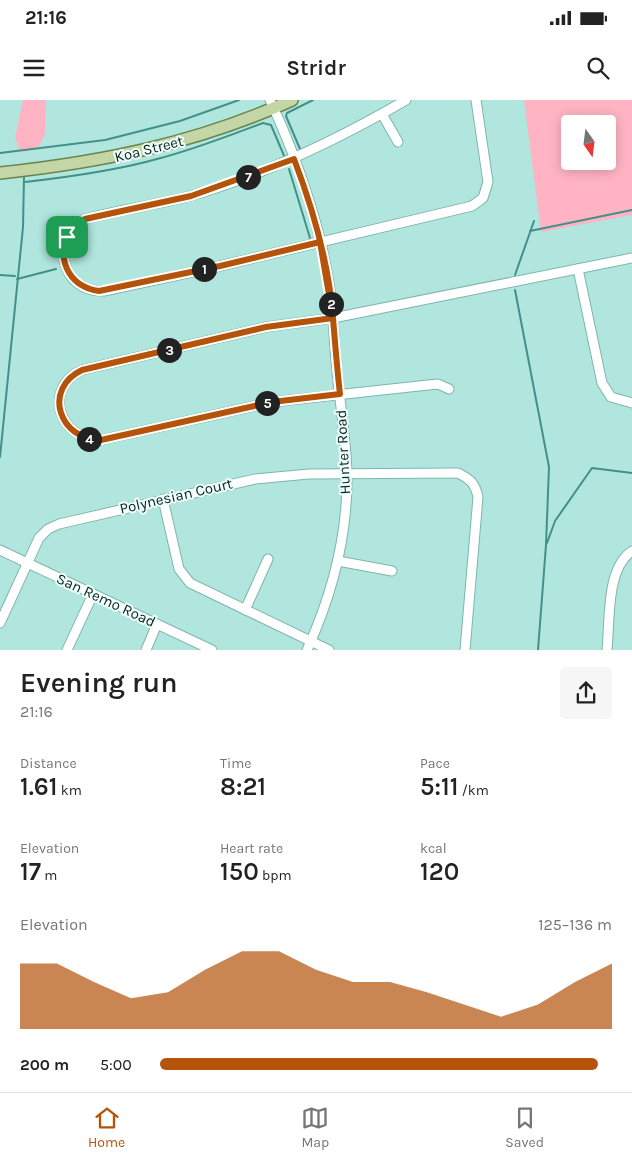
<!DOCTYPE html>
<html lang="en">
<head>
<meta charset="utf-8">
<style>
	body { margin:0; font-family:Karla,sans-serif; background:#f6f6f6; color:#222; height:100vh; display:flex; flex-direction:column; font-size:19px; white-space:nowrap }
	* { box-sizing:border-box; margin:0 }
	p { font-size:16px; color:#767676 }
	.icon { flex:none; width:28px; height:28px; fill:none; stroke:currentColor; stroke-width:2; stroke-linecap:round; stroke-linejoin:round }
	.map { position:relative; height:550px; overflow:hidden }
	.panel { display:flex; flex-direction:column; background:#fff; flex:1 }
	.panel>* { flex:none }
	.needle { width:32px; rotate:166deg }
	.controls { position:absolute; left:561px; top:15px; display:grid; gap:10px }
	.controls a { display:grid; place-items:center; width:55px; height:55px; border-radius:5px; background:#fff; box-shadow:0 2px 12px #0003; font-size:25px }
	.pin { position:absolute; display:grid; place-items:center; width:42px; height:42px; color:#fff; margin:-21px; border-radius:10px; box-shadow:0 2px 8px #0006 }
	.km { position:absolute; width:25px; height:25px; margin:-12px; border-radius:50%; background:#222; color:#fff; font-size:14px; line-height:25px; text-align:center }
	.round { display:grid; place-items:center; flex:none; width:52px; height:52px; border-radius:5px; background:#f6f6f6 }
	.summary { display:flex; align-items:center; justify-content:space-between; height:85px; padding:0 20px }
	h1 { font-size:28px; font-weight:600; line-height:38px }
	.figures { display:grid; grid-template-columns:repeat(3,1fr); gap:8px; height:85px; padding:5px 20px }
	.figures div { display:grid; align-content:center }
	.figures b { font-size:25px; font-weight:600 }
	.figures small { font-size:14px; font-weight:400 }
	.figures p { font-size:14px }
	.chart { height:140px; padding:10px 20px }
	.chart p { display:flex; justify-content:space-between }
	.chart svg { width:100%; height:90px; margin-top:5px; fill:#b45309; opacity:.7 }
	ul { padding:0 20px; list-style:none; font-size:16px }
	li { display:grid; grid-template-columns:80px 60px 1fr; align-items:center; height:38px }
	li i { height:12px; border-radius:6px; background:#b45309 }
	.status { display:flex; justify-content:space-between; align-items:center; height:35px; padding:0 25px; background:#fff; direction:ltr }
	.status svg { height:14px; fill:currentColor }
	header { display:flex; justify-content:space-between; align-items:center; height:65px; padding:0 20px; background:#fff; font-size:22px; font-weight:600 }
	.tabs { display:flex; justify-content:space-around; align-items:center; height:70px; border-top:1px solid #e0e0e0; background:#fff; font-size:14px; color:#767676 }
	.tabs a { display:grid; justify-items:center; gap:2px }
	.tabs .selected { color:#b45309 }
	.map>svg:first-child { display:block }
</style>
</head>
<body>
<div class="status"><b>21:16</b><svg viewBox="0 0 49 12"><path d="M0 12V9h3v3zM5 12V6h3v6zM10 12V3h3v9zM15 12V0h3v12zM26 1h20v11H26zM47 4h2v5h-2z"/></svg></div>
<header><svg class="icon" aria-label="menu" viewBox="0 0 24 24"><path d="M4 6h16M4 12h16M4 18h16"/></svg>Stridr<svg class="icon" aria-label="search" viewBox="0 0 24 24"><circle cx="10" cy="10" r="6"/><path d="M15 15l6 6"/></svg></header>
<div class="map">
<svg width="632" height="550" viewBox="0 0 632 550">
	<rect width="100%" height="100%" fill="#b0e6de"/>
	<g fill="#ffb3c3" fill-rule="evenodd">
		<polygon points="23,0 46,0 45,34 39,46 25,52 19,49 15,38"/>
		<path d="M 524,0 L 632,0 L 632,115 L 541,132 ZM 570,24 L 608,24 L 608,61 L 570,61 Z"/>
	</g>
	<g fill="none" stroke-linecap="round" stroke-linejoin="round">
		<g stroke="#429188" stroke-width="2">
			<polyline points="300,49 286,16 287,13 313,0"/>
			<polyline points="0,53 105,40 180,21 239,0"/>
			<polyline points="289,69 310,138"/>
			<path d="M 25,82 C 69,77 115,71 157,59 C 193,50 228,36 263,23 L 271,25 L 285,58"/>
			<polyline points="530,131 632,110"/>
			<polyline points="0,175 15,176"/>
			<polyline points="515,175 534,121"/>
			<polyline points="17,179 56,169"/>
			<polyline points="515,190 549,367 546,445 538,550"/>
			<polyline points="0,357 23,127 24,77"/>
			<polyline points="547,443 555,421 592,368 632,373"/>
		</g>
		<defs>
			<g id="minor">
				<path d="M 270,0 C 300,64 328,147 333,218 C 334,236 335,253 337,271 C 340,305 346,339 347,373 C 348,434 332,495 307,550"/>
				<path d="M 406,0 C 337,40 267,74 190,96 C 155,105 120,110 85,119 C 49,139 61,193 104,191 L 220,166 L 472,106 L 483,98 L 488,82 L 476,0"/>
				<polyline points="382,14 398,42"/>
				<polyline points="578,169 602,283 611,297 632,303"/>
				<path d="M 449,289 L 438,284 L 428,285 L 272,302 L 101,340 C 59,340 42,288 82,270 L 266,227 L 333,218 L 632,158"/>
				<polyline points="163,399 179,469 190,483 329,550"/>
				<polyline points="0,450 212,550"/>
				<polyline points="338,461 392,471"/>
				<polyline points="245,510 268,459"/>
				<path d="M 0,523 L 39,438 L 48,429 L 59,424 L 255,379 L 309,374 L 458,373 C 470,379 475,383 478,397 L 465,550"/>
				<polyline points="67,550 93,494"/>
				<polyline points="146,550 157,524"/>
				<path d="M 607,550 C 610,520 606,468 632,451"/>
			</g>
			<path id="major" d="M 0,73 C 103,62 197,43 292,0"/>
		</defs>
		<use href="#minor" stroke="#7fb5ad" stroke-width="11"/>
		<use href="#major" stroke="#6a854f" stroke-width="14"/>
		<use href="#minor" stroke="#fff" stroke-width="9"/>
		<use href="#major" stroke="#c4d6a5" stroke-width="11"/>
	</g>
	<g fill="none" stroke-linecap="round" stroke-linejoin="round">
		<defs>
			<path id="route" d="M 67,137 C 57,163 71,187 99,191 L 220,166 L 320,142 L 333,218 L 266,227 L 82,270 C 42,289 59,340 101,340 L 272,302 L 340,294 C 337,268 335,243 333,218 C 329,164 313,109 294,59 L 191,96 L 85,119 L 74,126 L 67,137"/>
		</defs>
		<use href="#route" stroke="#fff" stroke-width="10"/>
		<use href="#route" stroke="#b45309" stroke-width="6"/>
	</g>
	<g text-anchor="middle" stroke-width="4" stroke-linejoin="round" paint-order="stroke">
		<g font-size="15" fill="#0c2220" stroke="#effffc">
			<text transform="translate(149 49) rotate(-14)" y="5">Koa Street</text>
			<text transform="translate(343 352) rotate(-93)" y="5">Hunter Road</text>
			<text transform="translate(176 396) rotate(-13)" y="5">Polynesian Court</text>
			<text transform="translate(106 500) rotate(25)" y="5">San Remo Road</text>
		</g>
	</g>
</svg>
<div class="controls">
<a><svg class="needle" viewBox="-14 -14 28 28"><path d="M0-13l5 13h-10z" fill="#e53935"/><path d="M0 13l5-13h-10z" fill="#767676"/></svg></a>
</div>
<div class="pin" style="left:67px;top:137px;background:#1e9e55"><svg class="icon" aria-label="arrive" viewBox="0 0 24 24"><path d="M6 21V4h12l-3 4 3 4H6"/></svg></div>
<b class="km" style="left:204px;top:169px">1</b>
<b class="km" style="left:331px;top:204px">2</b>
<b class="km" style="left:169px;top:250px">3</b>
<b class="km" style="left:89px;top:339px">4</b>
<b class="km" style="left:267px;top:303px">5</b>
<b class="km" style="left:248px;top:77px">7</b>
</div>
<section class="panel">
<div class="summary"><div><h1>Evening run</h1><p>21:16</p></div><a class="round"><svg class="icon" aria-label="share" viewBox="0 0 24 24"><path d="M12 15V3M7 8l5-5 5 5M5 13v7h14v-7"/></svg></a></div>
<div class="figures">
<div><p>Distance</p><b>1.61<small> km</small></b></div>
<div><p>Time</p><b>8:21</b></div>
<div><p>Pace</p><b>5:11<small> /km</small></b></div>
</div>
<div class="figures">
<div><p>Elevation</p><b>17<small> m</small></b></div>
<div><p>Heart rate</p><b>150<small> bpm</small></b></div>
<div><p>kcal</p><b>120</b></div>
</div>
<div class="chart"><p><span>Elevation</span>125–136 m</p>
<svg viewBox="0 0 160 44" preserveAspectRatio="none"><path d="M0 44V12L10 12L20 21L30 29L40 26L50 15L60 6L70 6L80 15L90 21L100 21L110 26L120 32L130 38L140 32L150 21L160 12V44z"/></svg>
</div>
<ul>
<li><b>200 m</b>5:00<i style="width:97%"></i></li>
</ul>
</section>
<nav class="tabs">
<a class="selected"><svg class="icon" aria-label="home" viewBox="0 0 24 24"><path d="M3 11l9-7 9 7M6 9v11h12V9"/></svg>Home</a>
<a><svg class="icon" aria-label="map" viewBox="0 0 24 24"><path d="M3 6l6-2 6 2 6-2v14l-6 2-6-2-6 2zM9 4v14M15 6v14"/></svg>Map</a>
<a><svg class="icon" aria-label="saved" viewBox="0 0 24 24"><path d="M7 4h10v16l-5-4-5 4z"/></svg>Saved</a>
</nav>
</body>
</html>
